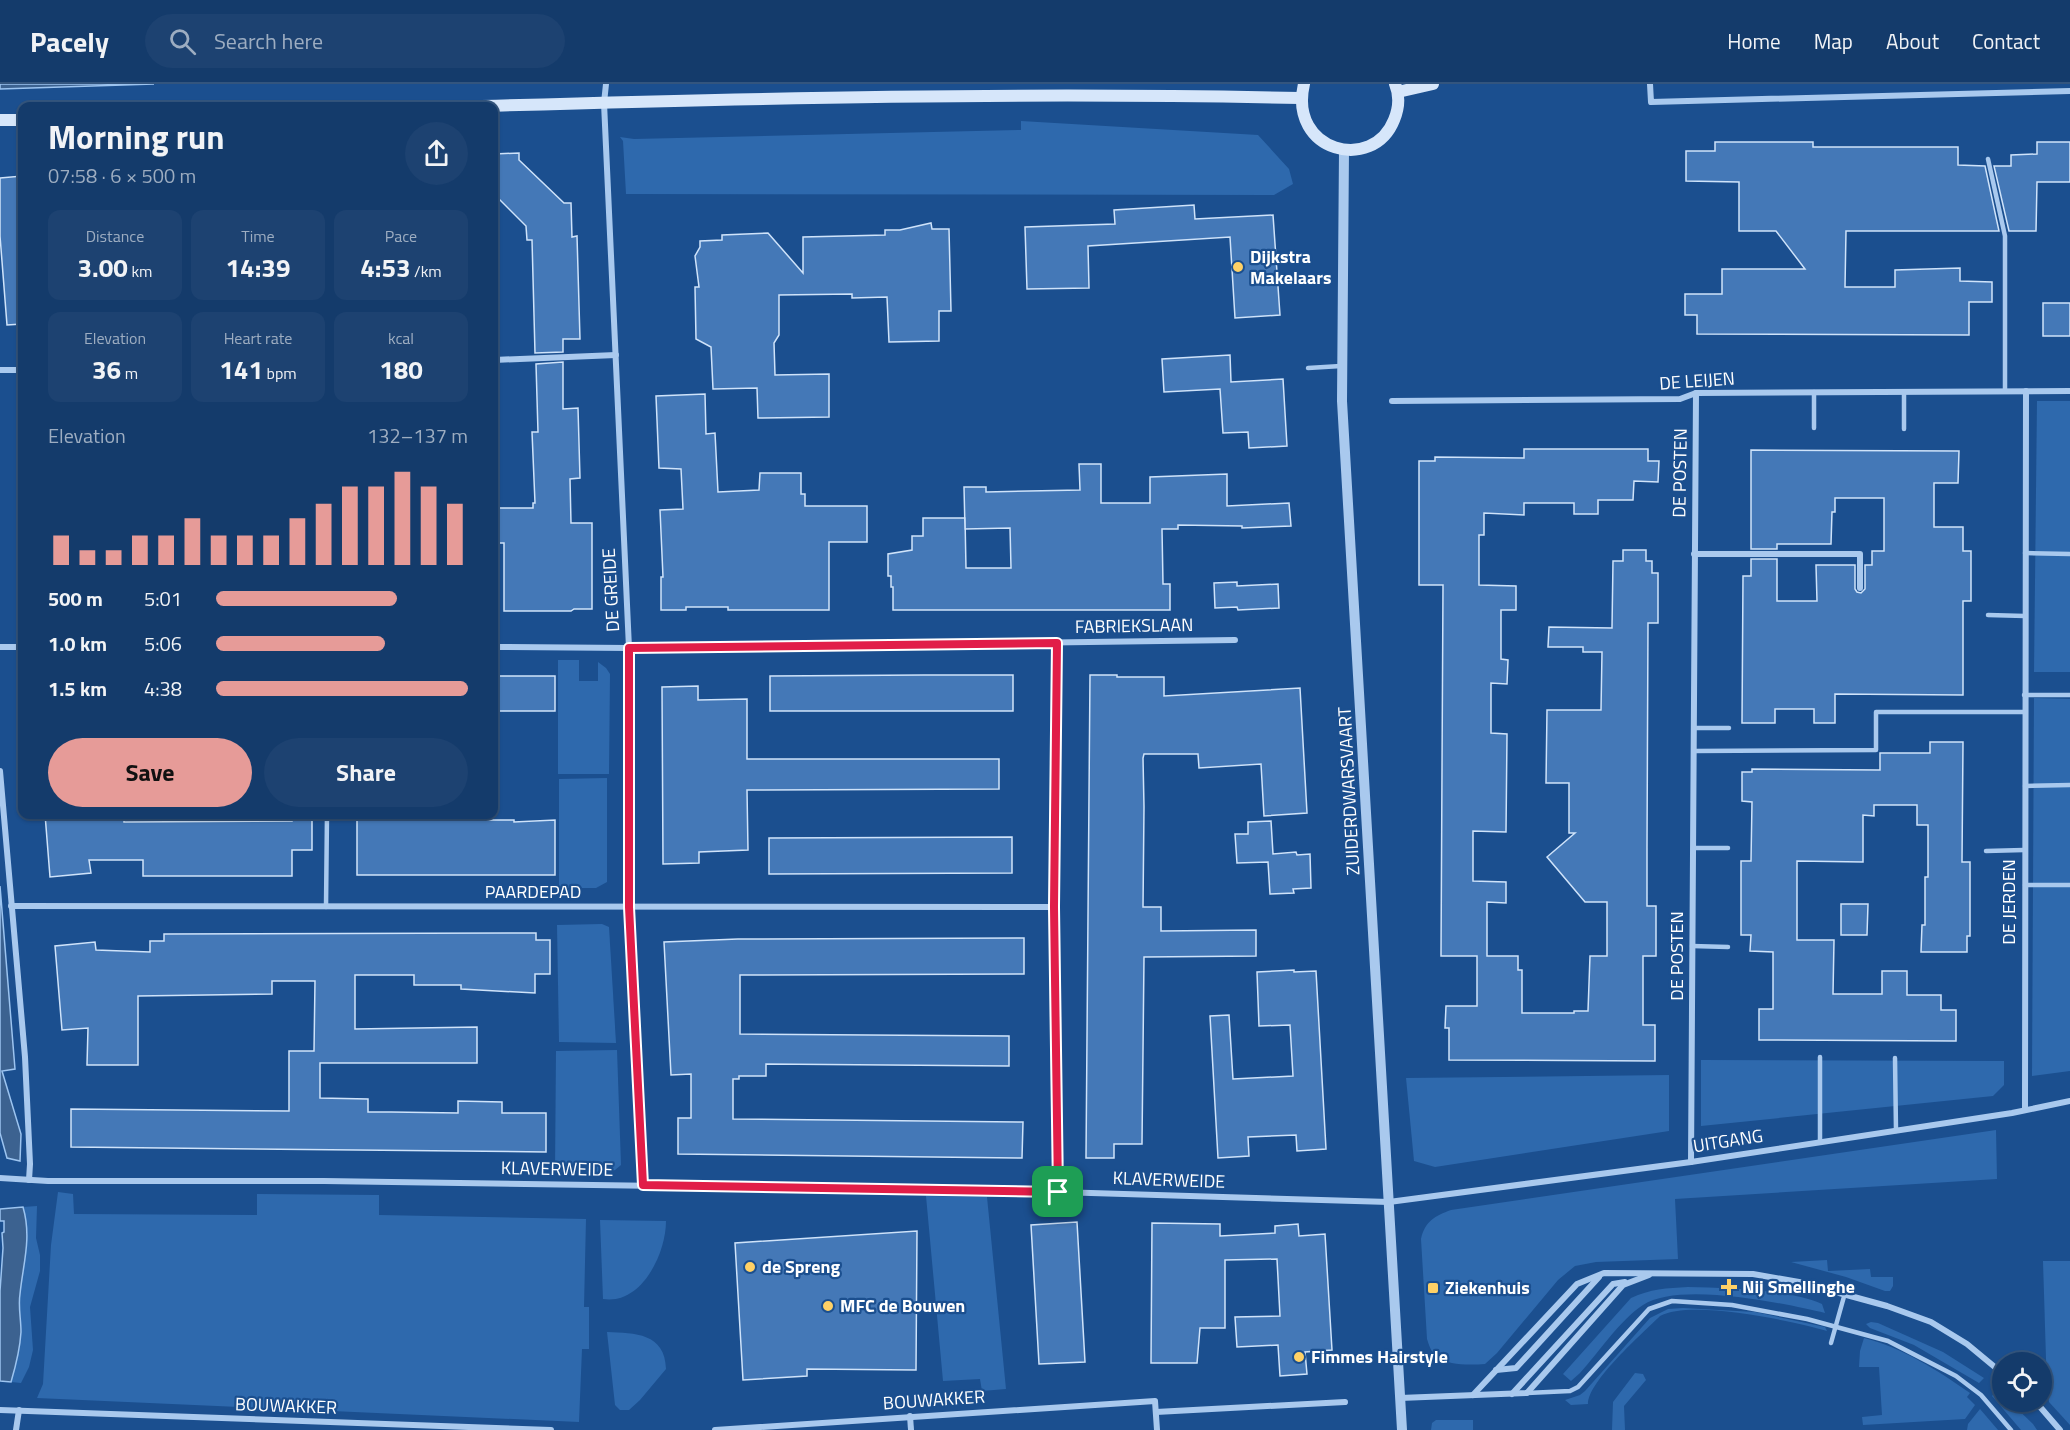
<!DOCTYPE html>
<html lang="en">
<head>
<meta charset="utf-8">
<style>
	body { margin:0; font-family:"Titillium Web",sans-serif; background:#1d4271; color:#f1f3f6; height:100vh; display:flex; flex-direction:column; font-size:22px; white-space:nowrap }
	* { box-sizing:border-box; margin:0 }
	p { font-size:20px; color:#9dadc1 }
	.icon { flex:none; width:33px; height:33px; fill:none; stroke:currentColor; stroke-width:2; stroke-linecap:round; stroke-linejoin:round }
	.map { position:relative; flex:1; overflow:hidden }
	.panel { position:absolute; left:18px; top:18px; width:480px; height:717px; display:flex; flex-direction:column; background:#143b6b; border-radius:12px; box-shadow:0 2px 4px #0004,0 0 0 2px #33557e }
	.panel>* { flex:none }
	.controls { position:absolute; left:1992px; top:1268px; display:grid; gap:12px }
	.controls a { display:grid; place-items:center; width:60px; height:60px; border-radius:50%; background:#143b6b; box-shadow:0 2px 4px #0004,0 0 0 2px #33557e; font-size:30px }
	.pin { position:absolute; display:grid; place-items:center; width:51px; height:51px; color:#fff; margin:-26px; border-radius:12px; box-shadow:0 3px 9px #0006 }
	.round { display:grid; place-items:center; flex:none; width:63px; height:63px; border-radius:32px; background:#1d4271 }
	.headline { display:flex; align-items:center; justify-content:space-between; height:102px; padding:0 30px }
	h1 { font-size:33px; font-weight:700; line-height:45px }
	.figures { display:grid; grid-template-columns:repeat(3,1fr); gap:9px; height:102px; padding:6px 30px }
	.figures div { display:grid; align-content:center; border-radius:12px; background:#1d4271; text-align:center }
	.figures b { font-size:26px; font-weight:700 }
	.figures small { font-size:16px; font-weight:400 }
	.figures p { font-size:16px }
	.chart { height:168px; padding:12px 30px }
	.chart p { display:flex; justify-content:space-between }
	.chart svg { width:100%; height:108px; margin-top:6px; stroke:#e69b98; stroke-width:6 }
	.button { display:flex; gap:12px; margin-top:auto; padding:12px 30px }
	.button a { flex:1; height:69px; border-radius:36px; background:#e69b98; color:#111; font-size:24px; font-weight:700; line-height:69px; text-align:center }
	.button a+a { background:#1d4271; color:#f1f3f6 }
	ul { padding:0 30px; list-style:none; font-size:20px }
	li { display:grid; grid-template-columns:96px 72px 1fr; align-items:center; height:45px }
	li i { height:15px; border-radius:8px; background:#e69b98 }
	header { display:flex; align-items:center; gap:36px; box-sizing:border-box; height:84px; padding:0 30px; background:#143b6b; border-bottom:2px solid #33557e }
	header strong { font-size:28px }
	nav { display:flex; gap:33px; margin-inline-start:auto; font-size:21px }
	.search { width:420px; height:54px; background:#1d4271; display:flex; align-items:center; gap:15px; box-sizing:border-box; padding:0 21px; border-radius:33px; color:#9dadc1; font-size:22px }
	.map>svg:first-child { display:block }
</style>
</head>
<body>
<header>
<strong>Pacely</strong>
<div class="search"><svg class="icon" aria-label="search" viewBox="0 0 24 24"><circle cx="10" cy="10" r="6"/><path d="M15 15l6 6"/></svg>Search here</div>
<nav><a>Home</a><a>Map</a><a>About</a><a>Contact</a></nav>
</header>
<div class="map">
<svg width="2070" height="1346" viewBox="0 0 2070 1346">
	<rect width="100%" height="100%" fill="#1b4f8f"/>
	<g fill="#2e69ad">
		<polygon points="1021,37 1258,51 1289,85 1293,100 1274,111 626,110 623,57 620,53 634,55 1021,46"/>
		<polygon points="2037,317 2070,317 2070,588 2034,588"/>
		<polygon points="558,576 579,576 579,597 598,597 598,578 606,584 610,590 609,690 558,690"/>
		<polygon points="2034,614 2070,615 2070,987 2032,992"/>
		<polygon points="607,694 607,798 596,804 559,804 559,695"/>
		<polygon points="602,840 609,843 616,959 559,958 557,841"/>
		<polygon points="617,966 621,1081 615,1086 607,1088 555,1087 556,967"/>
		<polygon points="1701,976 2004,977 2004,1001 1993,1012 1701,1042"/>
		<polygon points="1669,991 1669,1047 1435,1083 1414,1077 1406,994"/>
		<path d="M 1996,1046 L 1997,1095 L 1675,1115 L 1678,1175 L 1596,1178 L 1575,1182 L 1558,1196 L 1497,1269 L 1485,1280 C 1471,1281 1448,1282 1436,1272 C 1431,1268 1429,1261 1427,1255 L 1421,1155 C 1425,1137 1435,1132 1451,1126 Z"/>
		<polygon points="58,1108 73,1110 74,1130 257,1131 257,1110 379,1111 379,1131 586,1135 584,1223 589,1223 589,1265 582,1265 579,1338 37,1314 43,1300 51,1161"/>
		<polygon points="926,1112 987,1113 1006,1305 982,1307 980,1295 943,1297"/>
		<path d="M 37,1122 L 36,1154 L 40,1171 L 40,1187 L 30,1223 L 33,1266 L 29,1283 L 21,1299 L 11,1298 C 16,1281 20,1265 21,1248 C 21,1235 18,1222 20,1210 C 23,1180 32,1154 23,1123 Z"/>
		<path d="M 600,1136 L 666,1137 C 666,1169 642,1221 603,1215 Z"/>
		<polygon points="1827,1176 1828,1187 1870,1185 1871,1193 1893,1193 1893,1202 1890,1207 1885,1207 1846,1193 1791,1178"/>
		<polygon points="2043,1177 2070,1177 2070,1341 2049,1318 2047,1307"/>
		<path d="M 1688,1203 C 1726,1204 1788,1205 1822,1220 L 1825,1229 C 1783,1219 1679,1197 1643,1221 C 1620,1236 1599,1268 1580,1289 L 1571,1297 L 1563,1290 L 1631,1214 C 1650,1205 1667,1204 1688,1203 Z"/>
		<path d="M 1683,1224 L 1755,1228 L 1825,1243 L 1827,1247 C 1793,1237 1691,1215 1660,1232 C 1643,1249 1588,1297 1588,1320 L 1571,1321 L 1565,1316 L 1580,1311 L 1585,1307 L 1650,1234 L 1668,1225 Z"/>
		<polygon points="1871,1238 1878,1239 1943,1268 1984,1294 1979,1299 1914,1261 1870,1244 1866,1240"/>
		<path d="M 607,1248 C 635,1249 665,1249 666,1285 L 640,1316 L 629,1326 L 620,1326 L 615,1321 Z"/>
		<path d="M 1864,1254 C 1903,1264 1937,1286 1970,1309 L 1967,1313 L 1975,1321 L 1965,1335 L 1863,1341 L 1862,1333 L 1882,1331 L 1879,1283 L 1859,1283 L 1860,1267 Z"/>
		<polygon points="1635,1289 1643,1290 1646,1296 1624,1322 1625,1346 1612,1346 1613,1318"/>
		<polygon points="1997,1306 2002,1311 2002,1317 2009,1317 2033,1340 2037,1346 2021,1346 1992,1312"/>
		<polygon points="1980,1325 1998,1346 1967,1346 1968,1340"/>
		<polygon points="1436,1336 1473,1336 1473,1346 1431,1346 1432,1339"/>
	</g>
	<g fill="#3c6290" stroke="#9cc4f0" stroke-width="1.5">
		<polygon points="0,0 154,0 0,5"/>
		<polygon points="0,802 15,985 2,987 21,1050 20,1077 7,1074 0,1049"/>
		<path d="M 23,1123 C 32,1154 23,1180 20,1210 C 18,1222 21,1235 21,1248 C 20,1265 16,1281 11,1298 L 0,1297 L 0,1207 L 3,1164 L 2,1149 L 4,1148 L 4,1137 L 0,1137 L 0,1125 Z"/>
	</g>
	<g fill="#4478b7" stroke="#cfe3fa" stroke-width="1.5">
		<polygon points="1715,58 1813,58 1813,63 1958,63 1958,81 1985,82 1999,147 1846,147 1845,203 1895,203 1895,186 1960,184 1960,197 1992,198 1992,218 1969,218 1969,251 1697,250 1697,231 1685,231 1685,210 1722,210 1722,185 1805,185 1776,147 1739,147 1739,98 1686,97 1686,67 1715,67"/>
		<polygon points="2037,58 2070,58 2070,98 2037,98 2036,147 2009,147 1994,82 2011,82 2011,71 2037,70"/>
		<polygon points="519,69 519,76 564,119 571,119 572,153 577,152 580,255 563,255 563,268 535,269 532,156 527,156 526,142 494,110 494,70"/>
		<polygon points="22,92 22,240 7,241 0,152 0,94"/>
		<polygon points="1194,121 1195,135 1273,131 1280,231 1235,234 1230,153 1088,162 1089,204 1027,205 1025,143 1115,140 1114,126"/>
		<polygon points="931,139 932,145 949,145 951,227 939,227 939,257 889,258 887,213 852,214 852,210 779,211 779,251 774,259 775,291 829,290 829,333 758,334 757,304 713,305 711,263 696,255 695,203 699,203 695,172 700,163 700,157 722,156 722,151 768,149 803,189 803,153 885,151 885,146 900,146"/>
		<rect x="2043" y="219" width="27" height="33"/>
		<polygon points="1230,271 1231,298 1283,295 1287,362 1249,364 1248,348 1223,349 1220,305 1164,308 1162,275"/>
		<polygon points="563,278 563,325 578,324 580,394 570,395 571,439 592,439 592,525 574,525 571,527 504,527 504,459 494,459 494,424 533,424 533,419 535,419 532,348 538,348 536,280"/>
		<polygon points="705,310 706,350 715,349 718,408 759,406 760,389 801,389 801,410 805,410 805,422 867,422 867,458 829,458 829,526 728,526 728,523 686,523 686,526 661,526 661,493 663,493 660,426 683,425 681,385 659,384 656,312"/>
		<polygon points="1524,365 1648,365 1648,377 1659,377 1658,398 1634,397 1633,416 1598,416 1598,430 1574,430 1574,419 1524,419 1524,431 1484,429 1484,451 1479,451 1479,501 1516,502 1516,526 1501,526 1501,575 1508,576 1507,600 1491,599 1491,649 1507,650 1506,748 1473,747 1473,797 1506,798 1506,819 1487,818 1487,872 1518,872 1518,886 1522,886 1522,929 1574,929 1574,927 1588,927 1590,872 1607,872 1607,818 1585,818 1547,773 1575,749 1569,749 1569,699 1546,699 1547,626 1601,626 1602,568 1583,568 1583,563 1548,563 1549,543 1612,544 1613,477 1623,477 1623,466 1646,466 1646,477 1652,477 1652,489 1658,489 1658,539 1648,539 1647,764 1647,822 1656,822 1656,872 1643,872 1643,941 1655,941 1655,977 1449,976 1449,944 1445,944 1446,922 1477,922 1477,872 1441,872 1443,501 1419,501 1419,377 1435,377 1435,373 1524,374"/>
		<polygon points="1751,366 1959,367 1958,399 1934,399 1934,443 1963,443 1963,467 1971,467 1971,517 1963,517 1963,611 1835,610 1835,639 1814,639 1814,625 1775,625 1775,639 1742,639 1743,492 1751,492 1751,475 1777,475 1777,517 1817,517 1816,481 1855,481 1855,505 1857,508 1861,509 1865,505 1865,481 1872,481 1872,467 1884,467 1884,414 1835,414 1835,428 1832,428 1831,460 1777,460 1777,465 1751,465"/>
		<polygon points="1079,380 1101,380 1101,419 1150,419 1150,393 1227,390 1227,422 1289,419 1291,442 1242,444 1242,442 1178,441 1178,445 1162,445 1163,500 1170,500 1170,526 893,526 893,503 891,503 891,492 888,492 888,470 912,466 912,452 923,452 923,434 965,434 966,484 1011,484 1010,444 965,445 964,403 986,403 986,408 1080,406"/>
		<polygon points="1237,498 1237,502 1278,500 1279,524 1238,526 1237,523 1215,524 1214,499"/>
		<polygon points="924,591 1013,591 1013,627 770,627 770,592"/>
		<polygon points="1090,591 1117,591 1117,593 1164,593 1164,612 1300,604 1307,729 1264,732 1261,680 1199,684 1198,670 1144,670 1143,674 1144,723 1143,823 1161,823 1161,847 1256,846 1256,872 1144,873 1142,1060 1114,1060 1114,1074 1086,1074"/>
		<rect x="494" y="592" width="61" height="35"/>
		<polygon points="698,602 698,616 747,615 747,675 999,675 999,705 747,706 748,766 699,768 699,779 663,780 662,603"/>
		<polygon points="1930,658 1963,658 1962,778 1970,778 1970,852 1967,852 1967,868 1921,868 1922,841 1925,841 1925,793 1928,793 1928,741 1917,741 1917,721 1874,721 1874,732 1863,731 1863,778 1797,777 1797,856 1834,856 1833,910 1882,910 1882,887 1907,887 1907,911 1941,911 1941,926 1956,926 1956,957 1759,956 1759,925 1773,925 1773,868 1750,867 1751,851 1741,851 1741,777 1751,777 1752,718 1742,717 1742,688 1752,688 1752,685 1880,686 1880,669 1930,669"/>
		<polygon points="45,730 124,730 124,738 292,737 292,730 312,730 312,766 292,766 292,792 143,792 143,776 89,776 91,789 50,793"/>
		<polygon points="357,730 407,730 407,736 514,736 514,738 555,736 555,791 357,791"/>
		<polygon points="1271,737 1273,770 1296,768 1297,771 1310,770 1311,804 1293,805 1294,809 1270,810 1268,778 1237,779 1235,750 1248,750 1248,738"/>
		<polygon points="1012,753 1012,789 769,790 769,754"/>
		<polygon points="1841,820 1868,820 1867,851 1841,851"/>
		<polygon points="536,849 536,856 550,856 550,890 535,890 535,909 461,905 461,901 414,901 414,891 355,891 355,945 477,943 477,979 320,979 320,1014 368,1015 368,1028 391,1028 458,1029 458,1017 502,1018 502,1029 546,1029 546,1068 71,1063 71,1025 289,1027 289,967 314,967 315,897 272,897 272,910 138,912 138,981 87,981 88,944 62,946 55,862 95,858 96,866 150,868 150,857 164,857 164,850"/>
		<polygon points="1024,854 1024,890 740,891 740,950 1009,952 1009,982 766,980 766,992 739,992 739,995 733,995 733,1035 1023,1038 1022,1074 678,1070 678,1034 691,1034 691,990 671,991 664,858 738,855"/>
		<polygon points="1294,886 1294,888 1316,887 1326,1065 1297,1067 1296,1051 1248,1053 1249,1072 1218,1074 1210,932 1229,931 1233,995 1293,992 1290,941 1259,942 1257,888"/>
		<polygon points="1077,1138 1085,1278 1039,1280 1031,1141"/>
		<polygon points="1152,1139 1220,1140 1220,1152 1275,1149 1275,1142 1298,1140 1299,1152 1325,1150 1332,1266 1305,1268 1307,1290 1280,1292 1278,1261 1237,1263 1235,1233 1280,1232 1277,1175 1225,1176 1225,1244 1200,1244 1197,1279 1151,1279"/>
		<polygon points="917,1147 916,1286 807,1285 807,1292 743,1296 735,1159"/>
	</g>
	<g fill="none" stroke-linecap="round" stroke-linejoin="round">
		<g stroke="#a9c9ee" stroke-width="4.5">
			<polyline points="1988,75 2005,152 2005,307"/>
			<polyline points="1308,284 1341,282"/>
			<polyline points="1814,308 1814,344"/>
			<polyline points="1904,308 1904,345"/>
			<polyline points="2025,469 2070,470"/>
			<polyline points="1988,531 2025,532"/>
			<polyline points="2024,611 2070,611"/>
			<polyline points="1694,644 1729,644"/>
			<polyline points="1694,667 1876,666 1876,628 2024,628"/>
			<polyline points="2025,702 2070,701"/>
			<polyline points="1693,764 1728,764"/>
			<polyline points="1986,767 2024,766"/>
			<polyline points="2025,801 2070,801"/>
			<polyline points="326,823 327,730"/>
			<polyline points="1692,862 1728,863"/>
			<polyline points="1820,973 1820,1058"/>
			<polyline points="1895,974 1896,1047"/>
			<polyline points="1831,1259 1845,1209"/>
			<polyline points="1527,1309 1570,1307 1578,1303 1649,1225 1672,1217 1732,1221 1807,1235 1888,1257 1956,1292 1981,1311 2011,1346"/>
		</g>
		<g stroke="#a9c9ee" stroke-width="6">
			<polyline points="606,0 604,19 629,564 629,823 643,1101"/>
			<polyline points="1650,0 1651,18 2070,7"/>
			<polyline points="494,276 616,271"/>
			<polyline points="0,286 22,286"/>
			<polyline points="1392,317 1680,315 1696,309 2070,307"/>
			<polyline points="1694,470 1860,470 1860,504"/>
			<polyline points="1057,559 1054,823 1058,1108"/>
			<polyline points="0,563 22,563"/>
			<polyline points="494,563 629,564 1235,556"/>
			<polyline points="0,687 25,973 30,1080 29,1096"/>
			<polyline points="11,822 1054,823"/>
			<polyline points="2025,1025 2026,307"/>
			<polyline points="1691,1078 1696,309"/>
			<polyline points="0,1094 48,1097 324,1097 1058,1108 1389,1118 1691,1078 2012,1029 2070,1017"/>
			<polyline points="1496,1286 1516,1284 1599,1193"/>
			<polyline points="1512,1310 1613,1200 1625,1198"/>
			<polyline points="1473,1311 1577,1200 1604,1189 1753,1190 1799,1198 1887,1222 1931,1238 1967,1260 2002,1289"/>
			<polyline points="1400,1314 1527,1309 1623,1201 1649,1191"/>
			<polyline points="2035,1317 2060,1346"/>
			<polyline points="0,1326 551,1346"/>
			<polyline points="1156,1328 1345,1318"/>
			<polyline points="910,1332 911,1346"/>
			<polyline points="16,1346 19,1326"/>
			<polyline points="715,1346 1155,1317 1157,1346"/>
		</g>
		<polyline stroke="#a9c9ee" stroke-width="10" points="1344,66 1342,317 1402,1346"/>
		<g stroke="#d6e6fa" stroke-width="12">
			<path d="M 1304,0 C 1288,68 1373,89 1394,36 C 1399,24 1400,12 1395,0"/>
			<polyline points="1398,8 1433,0"/>
			<path d="M 482,22 C 755,14 1027,8 1300,14"/>
			<polyline points="0,36 22,36"/>
		</g>
	</g>
	<g fill="none" stroke-linecap="round" stroke-linejoin="round">
		<defs>
			<polygon id="route" points="1057,559 1054,823 1058,1108 643,1101 629,823 629,564"/>
		</defs>
		<use href="#route" stroke="#fff" stroke-width="12"/>
		<use href="#route" stroke="#e11d48" stroke-width="8"/>
	</g>
	<g fill="#ffd166" stroke="#1b4f8f" stroke-width="2">
		<circle cx="1238" cy="183" r="6"/>
		<circle cx="750" cy="1183" r="6"/>
		<path d="M1726 1194h6v6h6v6h-6v6h-6v-6h-6v-6h6z"/>
		<rect x="1427" y="1198" width="12" height="12" rx="3"/>
		<circle cx="828" cy="1222" r="6"/>
		<circle cx="1299" cy="1273" r="6"/>
	</g>
	<g text-anchor="middle" stroke-width="4.5" stroke-linejoin="round" paint-order="stroke">
		<g font-size="18" font-weight="bold" fill="#fff" stroke="#1b4f8f" text-anchor="start">
			<text x="1250" y="179">Dijkstra<tspan x="1250" dy="21">Makelaars</tspan></text>
			<text x="762" y="1189">de Spreng</text>
			<text x="1742" y="1209">Nij Smellinghe</text>
			<text x="1445" y="1210">Ziekenhuis</text>
			<text x="840" y="1228">MFC de Bouwen</text>
			<text x="1311" y="1279">Fimmes Hairstyle</text>
		</g>
		<g font-size="18" fill="#fff" stroke="#1b4f8f">
			<text transform="translate(1697 297) rotate(-4)" y="6">DE LEIJEN</text>
			<text transform="translate(1680 389) rotate(-89)" y="6">DE POSTEN</text>
			<text transform="translate(611 506) rotate(-93)" y="6">DE GREIDE</text>
			<text transform="translate(1134 542) rotate(-1)" y="6">FABRIEKSLAAN</text>
			<text transform="translate(1349 707) rotate(-93)" y="6">ZUIDERDWARSVAART</text>
			<text x="533" y="814">PAARDEPAD</text>
			<text transform="translate(2009 818) rotate(-90)" y="6">DE JERDEN</text>
			<text transform="translate(1677 872) rotate(-90)" y="6">DE POSTEN</text>
			<text transform="translate(1728 1057) rotate(-9)" y="6">UITGANG</text>
			<text transform="translate(557 1085) rotate(1)" y="6">KLAVERWEIDE</text>
			<text transform="translate(1169 1096) rotate(2)" y="6">KLAVERWEIDE</text>
			<text transform="translate(934 1316) rotate(-4)" y="6">BOUWAKKER</text>
			<text transform="translate(286 1322) rotate(2)" y="6">BOUWAKKER</text>
		</g>
	</g>
</svg>
<div class="controls">
<a><svg class="icon" aria-label="locate" viewBox="0 0 24 24"><circle cx="12" cy="12" r="6"/><path d="M12 2v4M12 18v4M2 12h4M18 12h4"/></svg></a>
</div>
<div class="pin" style="left:1058px;top:1108px;background:#1e9e55"><svg class="icon" aria-label="arrive" viewBox="0 0 24 24"><path d="M6 21V4h12l-3 4 3 4H6"/></svg></div>
<section class="panel">
<div class="headline"><div><h1>Morning run</h1><p>07:58 · 6 × 500 m</p></div><a class="round"><svg class="icon" aria-label="share" viewBox="0 0 24 24"><path d="M12 15V3M7 8l5-5 5 5M5 13v7h14v-7"/></svg></a></div>
<div class="figures">
<div><p>Distance</p><b>3.00<small> km</small></b></div>
<div><p>Time</p><b>14:39</b></div>
<div><p>Pace</p><b>4:53<small> /km</small></b></div>
</div>
<div class="figures">
<div><p>Elevation</p><b>36<small> m</small></b></div>
<div><p>Heart rate</p><b>141<small> bpm</small></b></div>
<div><p>kcal</p><b>180</b></div>
</div>
<div class="chart"><p><span>Elevation</span>132–137 m</p>
<svg viewBox="0 0 160 44" preserveAspectRatio="none"><path d="M5 44V32M15 44V38M25 44V38M35 44V32M45 44V32M55 44V25M65 44V32M75 44V32M85 44V32M95 44V25M105 44V19M115 44V12M125 44V12M135 44V6M145 44V12M155 44V19"/></svg>
</div>
<ul>
<li><b>500 m</b>5:01<i style="width:72%"></i></li>
<li><b>1.0 km</b>5:06<i style="width:67%"></i></li>
<li><b>1.5 km</b>4:38<i style="width:100%"></i></li>
</ul>
<div class="button"><a>Save</a><a>Share</a></div>
</section>
</div>
</body>
</html>
